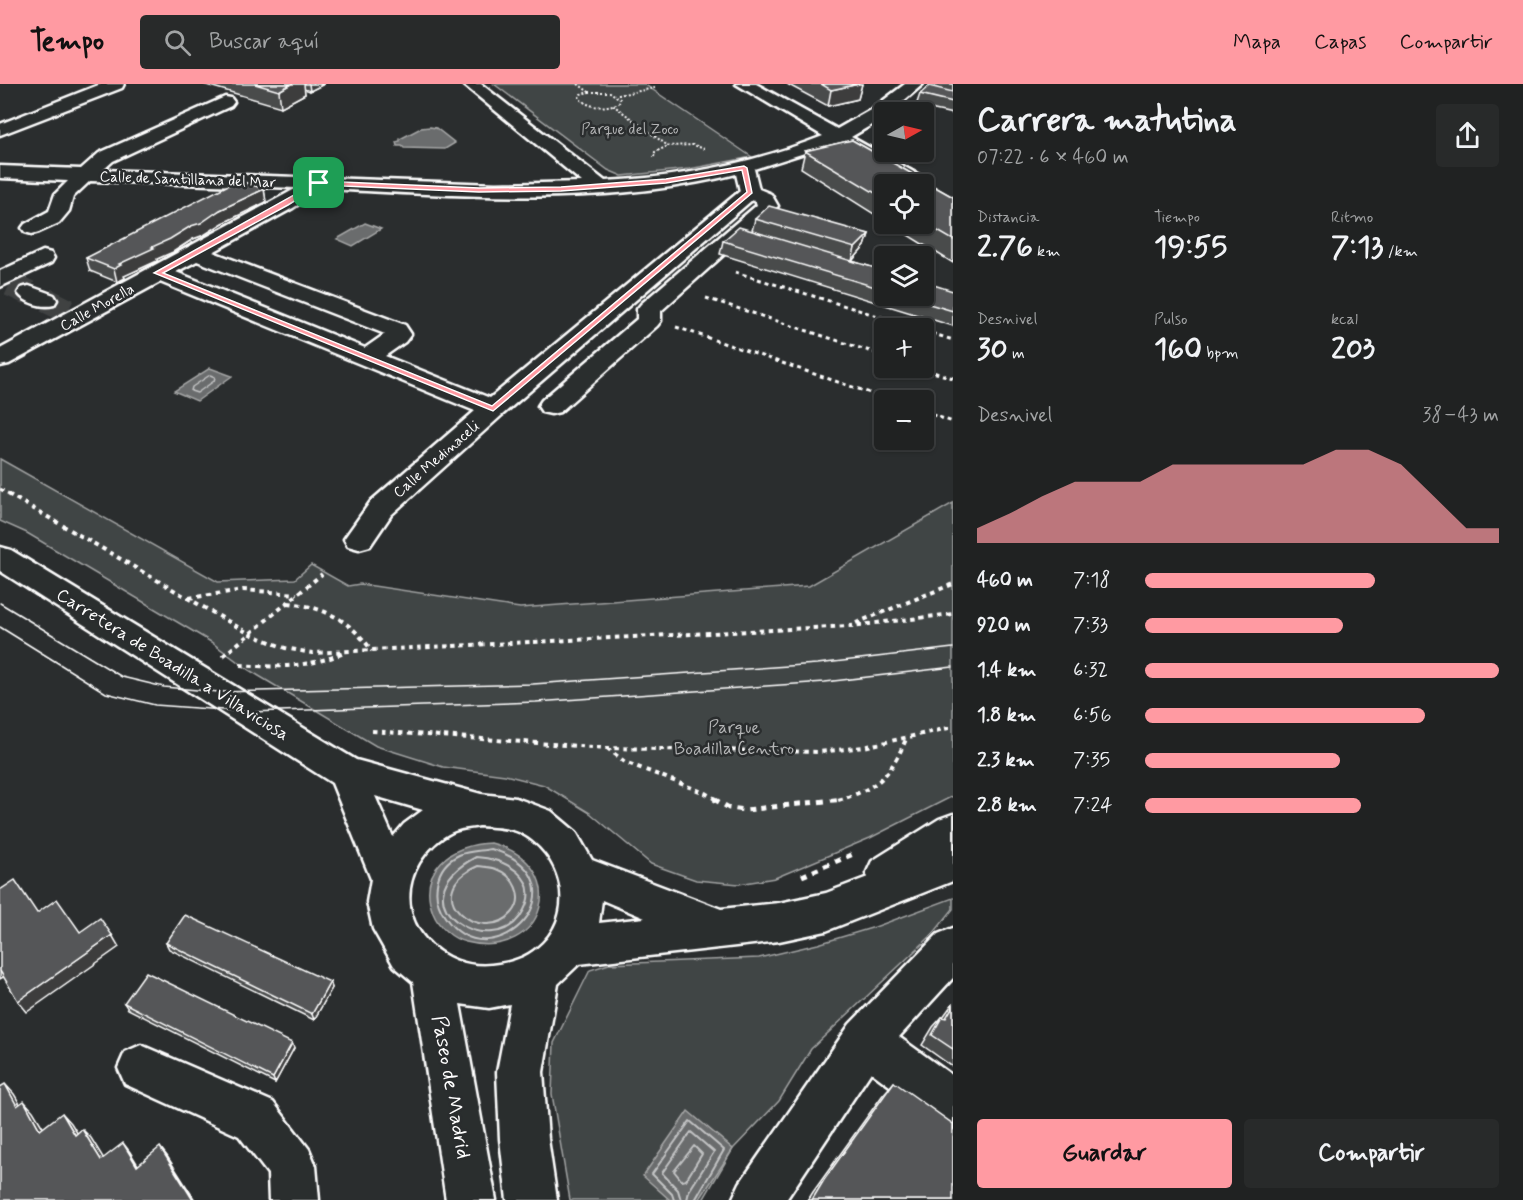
<!DOCTYPE html>
<html lang="es">
<head>
<meta charset="utf-8">
<style>
	body { margin:0; font-family:Mynerve,sans-serif; background:#282a2a; color:#f1f3f6; height:100vh; display:flex; flex-direction:column; font-size:22px; white-space:nowrap }
	* { box-sizing:border-box; margin:0 }
	p { font-size:20px; color:#a2a4a5 }
	.icon { flex:none; width:33px; height:33px; fill:none; stroke:currentColor; stroke-width:2; stroke-linecap:round; stroke-linejoin:round }
	.map { position:relative; flex:1; overflow:hidden }
	.sheet { display:flex; flex-direction:column; background:#202222; width:570px }
	.sheet>* { flex:none }
	.needle { width:39px; rotate:82deg }
	.controls { position:absolute; left:874px; top:18px; display:grid; gap:12px }
	.controls a { display:grid; place-items:center; width:60px; height:60px; border-radius:6px; background:#202222; box-shadow:0 2px 4px #0004,0 0 0 2px #3d3f40; font-size:30px }
	.pin { position:absolute; display:grid; place-items:center; width:51px; height:51px; color:#fff; margin:-26px; border-radius:12px; box-shadow:0 3px 9px #0006 }
	.round { display:grid; place-items:center; flex:none; width:63px; height:63px; border-radius:6px; background:#282a2a }
	.headline { display:flex; align-items:center; justify-content:space-between; height:102px; padding:0 24px }
	h1 { font-size:33px; font-weight:700; line-height:45px }
	.figures { display:grid; grid-template-columns:repeat(3,1fr); gap:9px; height:102px; padding:6px 24px }
	.figures div { display:grid; align-content:center }
	.figures b { font-size:30px; font-weight:700 }
	.figures small { font-size:16px; font-weight:400 }
	.figures p { font-size:16px }
	.chart { height:168px; padding:12px 24px }
	.chart p { display:flex; justify-content:space-between }
	.chart svg { width:100%; height:108px; margin-top:6px; fill:#ff9aa2; opacity:.7 }
	.action { display:flex; gap:12px; margin-top:auto; padding:12px 24px }
	.action a { flex:1; height:69px; border-radius:6px; background:#ff9aa2; color:#111; font-size:24px; font-weight:700; line-height:69px; text-align:center }
	.action a+a { background:#282a2a; color:#f1f3f6 }
	ul { padding:0 24px; list-style:none; font-size:20px }
	li { display:grid; grid-template-columns:96px 72px 1fr; align-items:center; height:45px }
	li i { height:15px; border-radius:8px; background:#ff9aa2 }
	header { display:flex; align-items:center; gap:36px; box-sizing:border-box; height:84px; padding:0 30px; background:#ff9aa2; color:#111 }
	header strong { font-size:28px }
	nav { display:flex; gap:33px; margin-inline-start:auto; font-size:21px }
	.search { width:420px; height:54px; background:#282a2a; display:flex; align-items:center; gap:15px; box-sizing:border-box; padding:0 21px; border-radius:6px; color:#a2a4a5; font-size:22px }
	main { display:flex; flex:1; min-height:0 }
	.map>svg:first-child { display:block }
</style>
</head>
<body>
<header>
<strong>Tempo</strong>
<div class="search"><svg class="icon" aria-label="search" viewBox="0 0 24 24"><circle cx="10" cy="10" r="6"/><path d="M15 15l6 6"/></svg>Buscar aquí</div>
<nav><a>Mapa</a><a>Capas</a><a>Compartir</a></nav>
</header>
<main>
<div class="map">
<svg width="953" height="1116" viewBox="0 0 953 1116">
	<rect width="100%" height="100%" fill="#2a2d2e"/>
	<filter id="ink" filterUnits="userSpaceOnUse"><feTurbulence type="fractalNoise" baseFrequency=".0167" numOctaves="2"/><feDisplacementMap in="SourceGraphic" scale="12" xChannelSelector="R" yChannelSelector="G"/><feConvolveMatrix kernelMatrix="1 2 1 2 8 2 1 2 1" color-interpolation-filters="sRGB"/></filter>
	<g filter="url(#ink)">
		<g fill="#414445" stroke="#a0a2a2" stroke-width="1.5">
			<polygon points="494,0 644,0 752,73 689,85 622,92 608,86"/>
			<polygon points="0,375 218,498 295,495 311,481 348,502 360,500 520,524 809,502 953,419 953,712 870,754 775,794 739,800 696,796 651,780 590,729 544,701 505,691 443,683 376,662 249,586 211,558 27,449 0,437"/>
			<polygon points="953,814 953,825 933,850 811,965 779,1017 733,1065 703,1116 570,1116 552,1010 554,959 590,886 609,880 759,874 818,860 875,843"/>
		</g>
		<g fill="#6a6c6d" stroke="#a6a7a7" stroke-width="1.5">
			<polygon points="430,43 436,44 455,59 445,65 404,64 402,62 397,62 396,58 400,57 400,55 421,44"/>
			<polygon points="365,139 381,145 353,162 337,155"/>
			<polygon points="210,284 232,292 197,317 174,307"/>
			<path d="M 491,759 C 575,780 545,878 466,858 C 452,855 438,842 433,829 C 417,786 451,760 491,759 Z"/>
			<polygon points="688,1027 733,1065 699,1116 670,1116 643,1092"/>
		</g>
		<g fill="none" stroke-linecap="round" stroke-linejoin="round">
			<polygon stroke="#c3c4c5" stroke-width="1.5" points="210,291 215,293 214,297 197,309 191,307 192,303"/>
			<g stroke="#c3c4c5" stroke-width="2">
				<path d="M 491,765 C 593,795 493,903 445,833 C 430,812 435,782 459,771 C 468,767 481,767 491,765 Z"/>
				<path d="M 476,773 C 504,774 541,793 524,826 C 496,883 390,818 476,773 Z"/>
				<path d="M 478,782 C 484,783 491,783 496,785 C 513,791 526,813 512,829 C 482,863 415,810 478,782 Z"/>
				<polygon points="694,1062 702,1070 686,1096 682,1097 674,1087"/>
				<polyline points="674,1116 672,1110 652,1090 690,1037 724,1066 695,1116"/>
				<polyline points="681,1116 678,1106 662,1089 691,1048 714,1068 689,1107 687,1116"/>
			</g>
			<g stroke="#3f4243" stroke-width="25" stroke-dasharray="25 13" stroke-linecap="butt">
				<polyline points="10,200 29,209"/>
				<polyline points="46,216 68,227"/>
			</g>
			<defs>
				<g id="minor">
					<polygon points="101,0 124,0 122,4 0,51 0,40"/>
					<path d="M 463,0 L 481,0 L 605,97 C 678,94 754,79 823,52 L 736,0 L 756,0 L 837,45 L 872,25 L 905,0 L 923,0 L 892,27 L 885,28 L 885,33 L 851,53 L 928,96 L 931,100 L 924,105 L 924,100 L 908,100 L 836,59 L 754,85 L 759,105 L 771,110 L 778,122 L 661,227 L 661,237 L 657,242 L 560,328 L 551,330 L 542,328 L 538,322 L 542,316 L 637,235 L 637,225 L 641,220 L 757,121 L 756,118 L 752,116 L 502,331 L 391,431 L 370,462 L 359,465 L 348,462 L 344,455 L 371,417 L 475,327 L 160,198 L 9,280 L 0,282 L 0,265 L 297,104 L 90,97 L 73,113 L 69,127 L 59,139 L 39,148 L 32,150 L 25,148 L 22,144 L 25,140 L 49,127 L 55,110 L 68,97 L 0,94 L 0,82 L 81,85 L 99,69 L 225,13 L 231,14 L 234,18 L 231,22 L 113,77 L 103,86 L 496,100 L 582,98 ZM 736,90 L 740,107 L 490,314 L 385,272 L 405,258 L 411,250 L 405,241 L 213,168 L 293,124 L 323,105 C 459,111 602,124 736,90 ZM 197,177 L 385,250 L 365,264 L 176,188 Z"/>
					<polygon points="43,167 51,169 54,174 51,179 0,203 0,187"/>
					<path d="M 29,202 L 54,211 L 57,216 L 54,221 C 42,224 25,219 18,209 L 21,204 Z"/>
					<path d="M 0,463 L 11,466 L 356,676 L 481,710 L 516,714 L 551,727 L 576,748 L 592,776 L 721,825 L 779,819 L 826,809 L 868,793 L 866,790 L 872,777 L 939,735 L 953,730 L 953,797 L 826,847 L 779,857 L 579,880 L 558,900 L 543,988 L 548,1055 L 557,1116 L 507,1116 L 500,1055 L 497,988 L 510,920 L 489,924 L 460,920 L 496,1116 L 446,1116 L 413,898 L 394,882 L 373,845 L 367,818 L 371,795 L 332,699 L 0,487 ZM 375,712 L 423,726 L 404,740 L 393,753 ZM 479,742 C 492,743 508,743 519,748 C 561,768 577,825 543,859 C 530,872 517,877 499,880 C 440,891 387,835 419,779 C 427,766 439,754 452,748 C 460,744 470,744 479,742 ZM 602,816 L 645,834 L 599,839 Z"/>
					<polygon points="953,844 953,894 899,953 953,992 953,1044 937,1037 871,988 786,1116 732,1116 740,1099 850,940 938,850"/>
					<polygon points="141,961 273,1018 309,1065 316,1082 319,1116 269,1116 268,1090 239,1052 125,1000 118,984 125,968"/>
				</g>
			</defs>
			<use href="#minor" stroke="#fff" stroke-width="5"/>
			<g stroke="#fff" stroke-width="2" stroke-dasharray="2 2" stroke-linecap="butt">
				<polyline points="578,0 589,8"/>
				<path d="M 589,8 L 610,8 L 620,15 L 619,19 C 605,24 590,25 579,14 L 581,10 Z"/>
				<polyline points="618,11 655,4"/>
				<polyline points="613,21 668,62 694,61 704,65"/>
				<polyline points="654,73 655,68 668,62"/>
			</g>
			<g stroke="#fff" stroke-width="3" stroke-dasharray="4 4" stroke-linecap="butt">
				<polyline points="735,188 917,244"/>
				<polyline points="706,214 885,272"/>
				<polyline points="676,243 891,316"/>
				<polyline points="924,247 953,256"/>
				<polyline points="919,284 953,294"/>
				<polyline points="924,328 953,338"/>
				<polyline points="0,405 11,411"/>
			</g>
			<g stroke="#fff" stroke-width="4" stroke-dasharray="4.5 4.5" stroke-linecap="butt">
				<polyline points="8,410 250,550 285,564 312,569 851,542 953,530"/>
				<polyline points="189,514 243,506 297,510"/>
				<path d="M 288,519 C 325,523 351,537 372,567"/>
				<polyline points="856,539 953,500"/>
				<polyline points="223,572 322,490"/>
				<path d="M 240,581 C 277,584 309,583 344,569"/>
				<polyline points="372,647 606,664 820,668 864,663 953,643"/>
				<polyline points="607,664 625,678 705,709 717,716"/>
				<path d="M 838,716 C 879,704 890,692 907,653"/>
			</g>
			<g stroke="#fff" stroke-width="5" stroke-dasharray="6 6" stroke-linecap="butt">
				<polyline points="714,715 729,724 746,726 843,715"/>
				<polyline points="802,792 853,770"/>
			</g>
			<use href="#minor" fill="#2a2d2e" fill-rule="evenodd"/>
			<g stroke="#fff" stroke-width="1.5">
				<polyline points="0,519 122,593 164,603 219,608 533,600 817,580 953,564"/>
				<polyline points="0,543 106,609 155,621 251,628 536,618 825,598 953,583"/>
			</g>
		</g>
		<g fill="#494b4c" stroke="#fff" stroke-width="1.5">
			<polygon points="203,0 324,0 310,7 304,5 305,10 281,23"/>
			<polygon points="787,0 862,0 858,15 828,22"/>
			<polygon points="936,0 953,0 953,30 916,22 920,10 935,4"/>
			<polygon points="852,56 953,113 953,179 890,140 924,140 924,100 885,100 885,137 801,84 805,67"/>
			<polygon points="264,105 266,118 223,139 204,151 193,155 173,168 157,175 157,177 124,192 125,194 117,198 90,187 86,174"/>
			<polygon points="755,135 869,150 865,162 852,177 885,187 885,212 924,212 953,207 953,242 720,170 723,157 752,147"/>
			<polygon points="166,859 330,898 332,904 314,936 169,865"/>
			<polygon points="124,919 292,959 294,964 275,999 128,925"/>
			<polygon points="953,919 953,983 922,961 933,943 942,933 943,933"/>
			<polygon points="894,998 953,1116 808,1116 813,1108 882,1012"/>
		</g>
		<g fill="#3c3d3e" stroke="#fff" stroke-width="1.5">
			<polygon points="291,0 304,0 305,10 281,23 279,7"/>
			<polygon points="309,0 324,0 310,7"/>
			<polygon points="859,0 862,0 858,15 828,22 831,6"/>
			<polygon points="264,105 266,118 223,139 204,151 193,155 173,168 157,175 157,177 124,192 125,194 117,198 114,185 119,180 220,126"/>
			<polygon points="869,150 865,162 852,177 855,164"/>
			<polygon points="112,851 119,863 27,928 18,917"/>
			<polygon points="0,885 5,892 0,895"/>
			<polygon points="330,898 332,904 314,936 312,930"/>
			<polygon points="292,959 294,964 275,999 273,994"/>
			<polygon points="5,1000 14,1010 27,1032 17,1022"/>
			<polygon points="24,1017 33,1027 50,1055 40,1046"/>
			<polygon points="62,1029 71,1039 84,1060 75,1051"/>
			<polygon points="82,1045 91,1054 110,1085 101,1076"/>
			<polygon points="123,1059 130,1068 144,1091 137,1082"/>
			<polygon points="160,1063 167,1072 195,1116 193,1116"/>
		</g>
		<g fill="#555758" stroke="#fff" stroke-width="1.5">
			<polygon points="255,0 291,0 279,7"/>
			<polygon points="821,0 859,0 831,6"/>
			<polygon points="929,2 953,8 953,18 920,10"/>
			<polygon points="852,56 953,113 953,156 924,139 924,100 885,100 885,115 805,67"/>
			<polygon points="238,96 264,105 220,126 201,139 191,142 170,155 152,163 154,164 119,180 121,181 114,185 86,174"/>
			<polygon points="769,122 869,150 855,164 755,135"/>
			<polygon points="739,143 885,187 885,206 723,157"/>
			<polygon points="924,198 953,207 953,227 902,212 924,212"/>
			<polygon points="15,796 37,829 57,815 80,848 100,834 112,851 18,917 0,887 0,806"/>
			<polygon points="185,831 330,898 312,930 166,859"/>
			<polygon points="146,888 292,959 273,994 124,919"/>
			<polygon points="953,922 953,965 932,951 942,933 946,934"/>
			<polygon points="894,998 953,1040 953,1116 812,1116 824,1096"/>
			<polygon points="5,1000 17,1022 24,1017 40,1046 62,1029 75,1051 82,1045 101,1076 123,1059 137,1082 160,1063 193,1116 0,1116 0,1003"/>
		</g>
	</g>
	<path fill="#ff9aa2" stroke="#fff" stroke-width="1.5" fill-rule="evenodd" d="M 744,82 L 747,84 L 752,109 L 493,327 L 154,189 L 319,97 L 479,104 L 561,103 L 666,95 ZM 742,86 L 747,108 L 492,322 L 163,189 L 288,121 L 320,101 L 479,108 L 561,107 L 666,99 Z"/>
	<g text-anchor="middle" stroke-width="5" stroke-linejoin="round" paint-order="stroke">
		<g font-size="15" fill="#b3b4b5" stroke="#2a2d2e">
			<text x="630" y="50">Parque del Zoco</text>
		</g>
		<g font-size="15" fill="#fff" stroke="#2a2d2e">
			<text transform="translate(188 95) rotate(2)" y="5">Calle de Santillana del Mar</text>
			<text transform="translate(97 223) rotate(-29)" y="5">Calle Morella</text>
			<text transform="translate(436 375) rotate(-41)" y="5">Calle Medinaceli</text>
		</g>
		<g font-size="18" fill="#fff" stroke="#2a2d2e">
			<text transform="translate(173 580) rotate(32)" y="6">Carretera de Boadilla a Villaviciosa</text>
		</g>
		<g font-size="18" fill="#b3b4b5" stroke="#2a2d2e">
			<text x="734" y="649">Parque<tspan x="734" dy="21">Boadilla Centro</tspan></text>
		</g>
		<g font-size="21" fill="#fff" stroke="#2a2d2e">
			<text transform="translate(452 1003) rotate(80)" y="7">Paseo de Madrid</text>
		</g>
	</g>
</svg>
<div class="controls">
<a><svg class="needle" viewBox="-14 -14 28 28"><path d="M0-13l5 13h-10z" fill="#e53935"/><path d="M0 13l5-13h-10z" fill="#a2a4a5"/></svg></a>
<a><svg class="icon" aria-label="locate" viewBox="0 0 24 24"><circle cx="12" cy="12" r="6"/><path d="M12 2v4M12 18v4M2 12h4M18 12h4"/></svg></a>
<a><svg class="icon" aria-label="layers" viewBox="0 0 24 24"><path d="M12 4l9 5-9 5-9-5zM3 14l9 5 9-5"/></svg></a>
<a>+</a>
<a>−</a>
</div>
<div class="pin" style="left:319px;top:99px;background:#1e9e55"><svg class="icon" aria-label="arrive" viewBox="0 0 24 24"><path d="M6 21V4h12l-3 4 3 4H6"/></svg></div>
</div>
<section class="sheet">
<div class="headline"><div><h1>Carrera matutina</h1><p>07:22 · 6 × 460 m</p></div><a class="round"><svg class="icon" aria-label="share" viewBox="0 0 24 24"><path d="M12 15V3M7 8l5-5 5 5M5 13v7h14v-7"/></svg></a></div>
<div class="figures">
<div><p>Distancia</p><b>2.76<small> km</small></b></div>
<div><p>Tiempo</p><b>19:55</b></div>
<div><p>Ritmo</p><b>7:13<small> /km</small></b></div>
</div>
<div class="figures">
<div><p>Desnivel</p><b>30<small> m</small></b></div>
<div><p>Pulso</p><b>160<small> bpm</small></b></div>
<div><p>kcal</p><b>203</b></div>
</div>
<div class="chart"><p><span>Desnivel</span>38–43 m</p>
<svg viewBox="0 0 160 44" preserveAspectRatio="none"><path d="M0 44V38L10 32L20 25L30 19L40 19L50 19L60 12L70 12L80 12L90 12L100 12L110 6L120 6L130 12L140 25L150 38L160 38V44z"/></svg>
</div>
<ul>
<li><b>460 m</b>7:18<i style="width:65%"></i></li>
<li><b>920 m</b>7:33<i style="width:56%"></i></li>
<li><b>1.4 km</b>6:32<i style="width:100%"></i></li>
<li><b>1.8 km</b>6:56<i style="width:79%"></i></li>
<li><b>2.3 km</b>7:35<i style="width:55%"></i></li>
<li><b>2.8 km</b>7:24<i style="width:61%"></i></li>
</ul>
<div class="action"><a>Guardar</a><a>Compartir</a></div>
</section>
</main>
</body>
</html>
